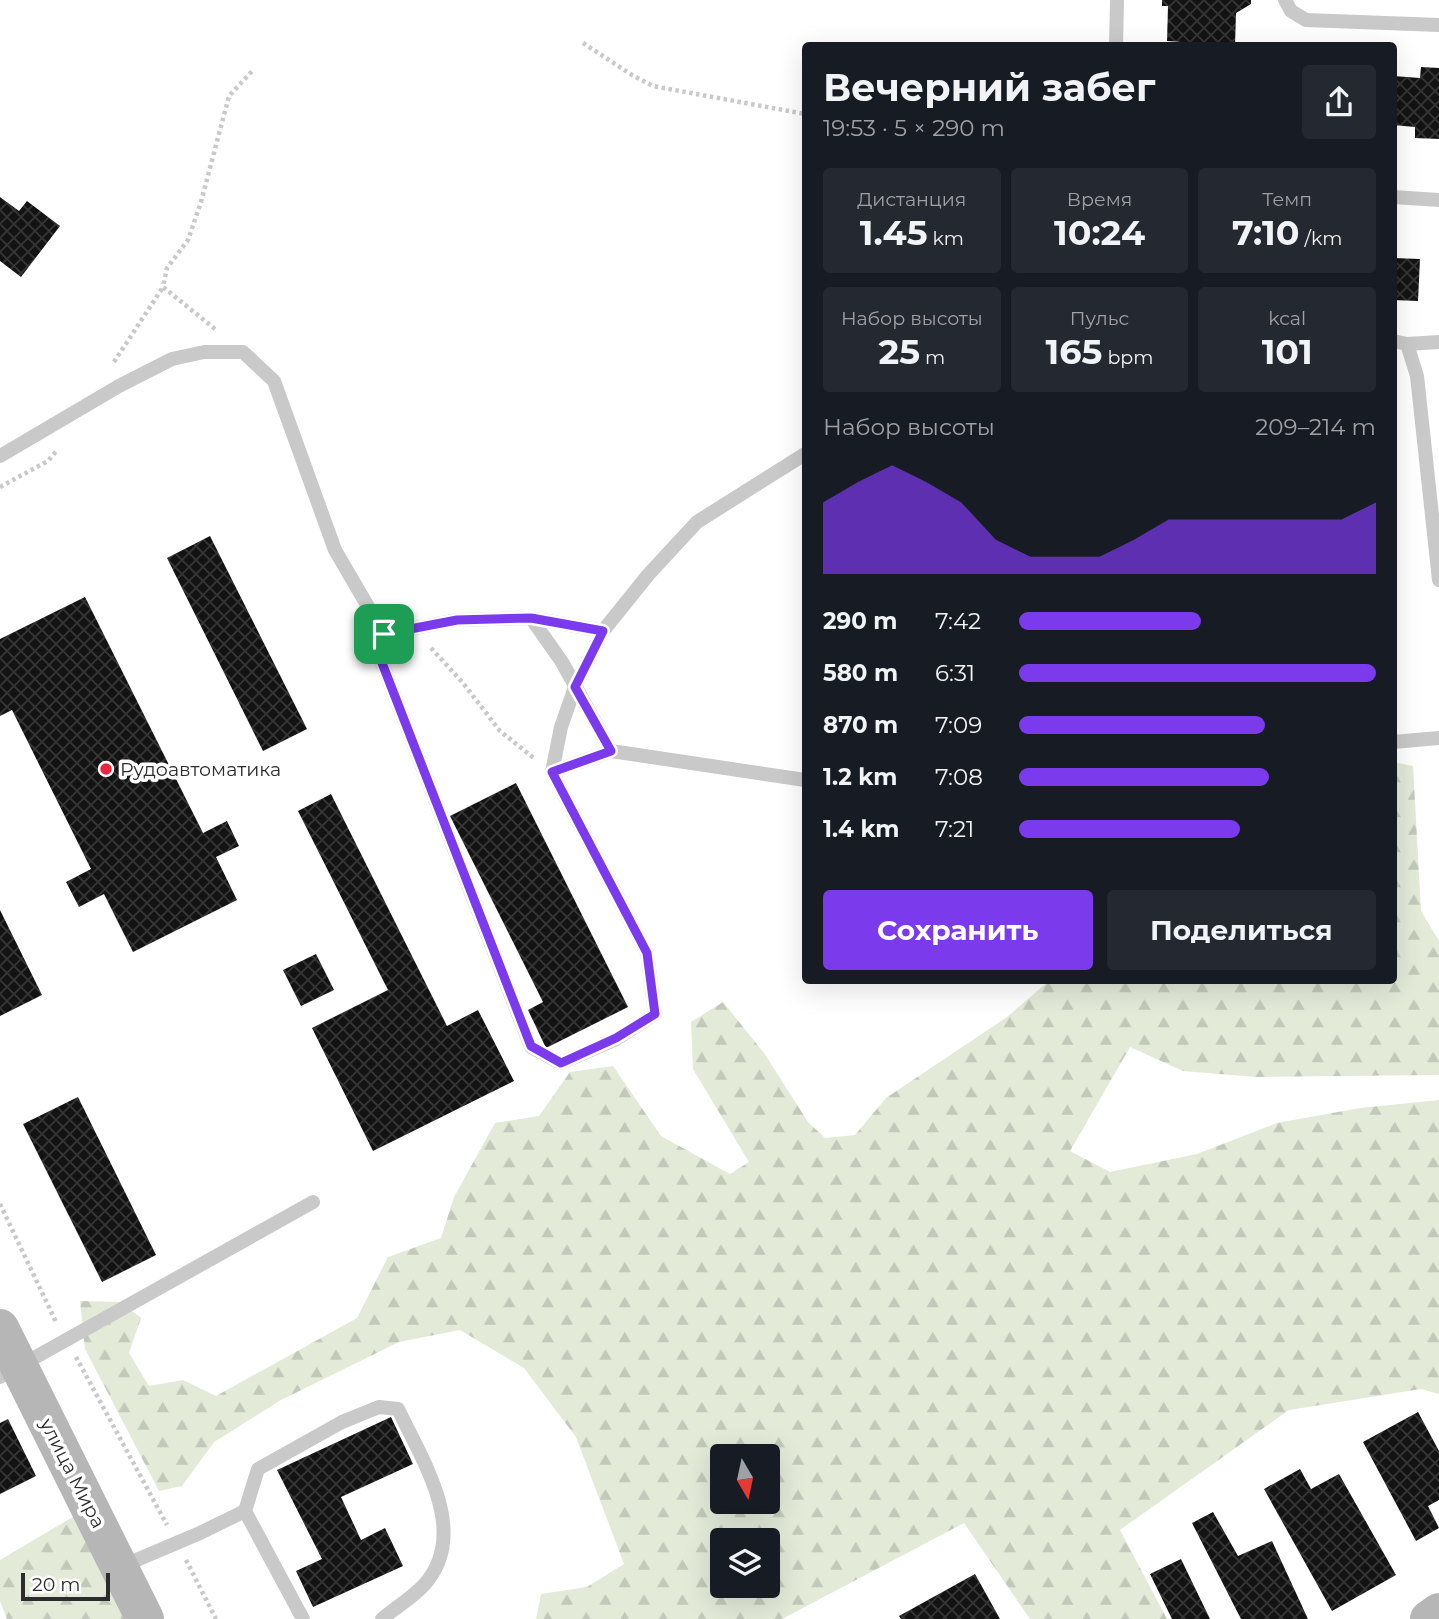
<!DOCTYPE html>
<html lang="ru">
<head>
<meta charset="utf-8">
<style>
	body { margin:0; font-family:Montserrat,sans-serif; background:#242831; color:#f1f3f6; height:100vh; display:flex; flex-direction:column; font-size:26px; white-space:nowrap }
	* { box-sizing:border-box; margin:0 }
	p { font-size:23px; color:#9ea1a6 }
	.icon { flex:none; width:38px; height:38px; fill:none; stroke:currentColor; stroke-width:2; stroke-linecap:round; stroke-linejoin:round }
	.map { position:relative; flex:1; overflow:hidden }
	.side { position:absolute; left:802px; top:42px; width:595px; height:942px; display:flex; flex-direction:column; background:#171b24; border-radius:7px; box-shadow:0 7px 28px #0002 }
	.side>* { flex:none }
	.needle { width:46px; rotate:171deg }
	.tools { position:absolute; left:710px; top:1444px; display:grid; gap:14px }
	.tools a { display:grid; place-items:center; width:70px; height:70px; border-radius:7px; background:#171b24; box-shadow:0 7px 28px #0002; font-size:35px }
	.scale { position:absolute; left:21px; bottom:18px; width:89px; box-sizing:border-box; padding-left:7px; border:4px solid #2c2c2c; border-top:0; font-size:19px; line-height:24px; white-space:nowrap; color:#2c2c2c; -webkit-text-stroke:5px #fff; paint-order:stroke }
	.pin { position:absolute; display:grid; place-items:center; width:60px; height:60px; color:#fff; margin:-30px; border-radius:14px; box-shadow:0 4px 10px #0006 }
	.round { display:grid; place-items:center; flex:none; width:74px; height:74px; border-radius:7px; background:#242831 }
	.overview { display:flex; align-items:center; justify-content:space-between; height:119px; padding:0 21px }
	h1 { font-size:38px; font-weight:700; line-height:52px }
	.metrics { display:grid; grid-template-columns:repeat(3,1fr); gap:10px; height:119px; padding:7px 21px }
	.metrics div { display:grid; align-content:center; border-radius:7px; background:#242831; text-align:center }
	.metrics b { font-size:35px; font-weight:700 }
	.metrics small { font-size:19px; font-weight:400 }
	.metrics p { font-size:19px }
	.chart { height:196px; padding:14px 21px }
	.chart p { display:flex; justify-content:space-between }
	.chart svg { width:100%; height:126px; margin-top:7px; fill:#7c3aed; opacity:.7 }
	.button { display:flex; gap:14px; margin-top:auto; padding:14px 21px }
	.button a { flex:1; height:80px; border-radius:7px; background:#7c3aed; color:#fff; font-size:28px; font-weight:700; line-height:80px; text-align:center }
	.button a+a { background:#242831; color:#f1f3f6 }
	ul { padding:0 21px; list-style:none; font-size:23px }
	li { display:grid; grid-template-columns:112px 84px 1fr; align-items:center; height:52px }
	li i { height:18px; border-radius:9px; background:#7c3aed }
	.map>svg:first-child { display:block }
</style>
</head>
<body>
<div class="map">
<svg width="1439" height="1619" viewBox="0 0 1439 1619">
	<defs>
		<pattern id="forest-firs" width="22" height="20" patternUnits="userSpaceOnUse" patternTransform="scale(1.75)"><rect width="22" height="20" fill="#e3ead8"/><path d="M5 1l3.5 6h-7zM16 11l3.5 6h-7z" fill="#c3c9ba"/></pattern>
		<pattern id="building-cross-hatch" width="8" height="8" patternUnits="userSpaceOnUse" patternTransform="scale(1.75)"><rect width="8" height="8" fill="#131313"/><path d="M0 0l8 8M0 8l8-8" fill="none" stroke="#363636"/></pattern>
	</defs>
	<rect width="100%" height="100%" fill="#fff"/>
	<g fill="url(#forest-firs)" fill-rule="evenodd">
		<path d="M 1393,762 L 1413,766 L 1421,911 L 1439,941 L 1439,1075 L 1256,1077 L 1183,1071 L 1130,1047 L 1070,1151 L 1110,1172 L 1197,1154 L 1277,1123 L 1360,1108 L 1439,1100 L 1439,1394 L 1421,1389 L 1289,1410 L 1120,1530 L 1167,1619 L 1030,1619 L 964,1523 L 782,1619 L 536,1619 L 541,1594 L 587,1587 L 624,1564 L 576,1437 L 524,1368 L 460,1330 L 399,1342 L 281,1400 L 214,1442 L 182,1486 L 159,1491 L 85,1349 L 80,1301 L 121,1302 L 141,1318 L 129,1353 L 149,1386 L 183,1380 L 216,1396 L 357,1318 L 388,1257 L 441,1238 L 454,1197 L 495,1123 L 539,1116 L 570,1072 L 613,1066 L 661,1136 L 730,1174 L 749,1162 L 693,1069 L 691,1022 L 723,1002 L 764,1053 L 808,1122 L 825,1138 L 855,1135 L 886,1098 L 1007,1017 L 1050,980 L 1393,980 ZM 723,1456 L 768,1456 L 768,1502 L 723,1502 ZM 723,1540 L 768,1540 L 768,1586 L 723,1586 Z"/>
		<polygon points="76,1515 125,1619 7,1619 0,1601 0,1560"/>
	</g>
	<g fill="url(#building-cross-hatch)">
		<polygon points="1162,0 1251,0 1251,4 1236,13 1235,46 1181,46 1181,42 1167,41 1168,6 1162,6"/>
		<polygon points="1421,67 1439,68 1439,139 1415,138 1415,127 1393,125 1393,76 1420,78"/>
		<polygon points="0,197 19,211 27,201 60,226 21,277 0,261"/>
		<polygon points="1393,258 1420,259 1418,301 1393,300"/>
		<polygon points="210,536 307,729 263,751 167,558"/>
		<polygon points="85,597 203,833 227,821 239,846 216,857 237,900 133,952 104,894 79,907 66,882 91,869 12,710 0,716 0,639"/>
		<polygon points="516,783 628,1007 546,1048 528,1010 543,1002 450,816"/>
		<polygon points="331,794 447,1026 478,1010 514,1081 373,1151 312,1028 388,990 298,811"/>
		<polygon points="0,910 42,995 0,1016"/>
		<polygon points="316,954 334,990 301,1006 283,970"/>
		<polygon points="78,1097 156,1255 102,1282 23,1124"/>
		<polygon points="1418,1412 1439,1451 1439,1500 1428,1506 1439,1528 1416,1541 1363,1442"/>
		<polygon points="391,1417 413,1464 341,1497 361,1540 385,1528 403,1566 313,1607 296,1571 322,1559 277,1470"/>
		<polygon points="8,1419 36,1476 0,1494 0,1423"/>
		<polygon points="1300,1469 1311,1489 1339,1474 1396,1575 1332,1611 1264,1489"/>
		<polygon points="1213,1512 1238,1556 1272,1541 1308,1619 1241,1619 1192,1523"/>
		<polygon points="1181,1559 1210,1619 1172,1619 1150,1574"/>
		<polygon points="975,1574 1000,1619 901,1619 899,1616"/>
	</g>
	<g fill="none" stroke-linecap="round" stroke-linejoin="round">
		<g stroke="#c9c9c9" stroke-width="4.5" stroke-dasharray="3.5 3.5" stroke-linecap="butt">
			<polyline points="583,43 632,75 653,86 805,114"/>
			<polyline points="215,329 163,287 167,268 188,240 201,202 229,96 253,70"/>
			<polyline points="114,362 163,287"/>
			<polyline points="0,487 48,461 58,449"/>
			<polyline points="431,648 463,683 500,731 535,759"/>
			<polyline points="0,1204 56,1322"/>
			<polyline points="76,1357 167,1525"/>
			<polyline points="186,1560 216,1619"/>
		</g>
		<g stroke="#c9c9c9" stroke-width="14">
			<polyline points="1285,0 1291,11 1306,20 1439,25"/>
			<polyline points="1116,46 1117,0"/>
			<polyline points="1393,197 1439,200"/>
			<polyline points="1393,341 1407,344 1417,376 1439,580"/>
			<polyline points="1407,344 1439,342"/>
			<polyline points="0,456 119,386 172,359 204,352 243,352 274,381 335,550 384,634 457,620 531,618 562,662 611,751 805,780"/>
			<polyline points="531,618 603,631"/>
			<polyline points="384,634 382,663 531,1047 561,1063 616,1039 655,1014 647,953 552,772 561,727 575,687 603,631 648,575 697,522 805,454"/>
			<polyline points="1393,742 1439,738"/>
			<polyline points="552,772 611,751"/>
			<polyline points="0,1377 313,1202"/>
			<path d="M 245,1511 L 258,1469 L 342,1422 L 379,1407 L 398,1409 C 422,1460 471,1533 424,1585 C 412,1598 395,1608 382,1619"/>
			<polyline points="120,1567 200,1533 245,1511 303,1619"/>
		</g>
		<g stroke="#b6b6b6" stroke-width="38">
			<polyline points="0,1328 145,1619"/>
			<polyline points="1429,1619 1439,1612"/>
		</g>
	</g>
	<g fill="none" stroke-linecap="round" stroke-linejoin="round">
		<defs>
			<polygon id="route" points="531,618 603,631 575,687 611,751 552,772 647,953 655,1014 616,1038 561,1063 531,1046 382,663 384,634 457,620"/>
		</defs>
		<use href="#route" stroke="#fff" stroke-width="14"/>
		<use href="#route" stroke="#7c3aed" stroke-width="9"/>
	</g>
	<circle fill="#eb263e" stroke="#fff" stroke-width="2.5" cx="106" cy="769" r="7"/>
	<g text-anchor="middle" stroke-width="7" stroke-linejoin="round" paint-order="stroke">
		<g font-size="19" fill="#2c2c2c" stroke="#fff" text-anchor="start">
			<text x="120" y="776">Рудоавтоматика</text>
		</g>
		<g font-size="19" fill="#2c2c2c" stroke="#fff">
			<text transform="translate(73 1473) rotate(63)" y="7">улица Мира</text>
		</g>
	</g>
</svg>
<div class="tools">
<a><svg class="needle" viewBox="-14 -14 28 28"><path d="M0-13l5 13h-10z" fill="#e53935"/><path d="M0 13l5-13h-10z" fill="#9ea1a6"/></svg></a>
<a><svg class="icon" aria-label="layers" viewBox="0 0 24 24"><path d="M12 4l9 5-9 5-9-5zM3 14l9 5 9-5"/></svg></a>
</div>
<div class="scale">20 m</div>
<div class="pin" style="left:384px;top:634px;background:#1e9e55"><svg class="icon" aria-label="arrive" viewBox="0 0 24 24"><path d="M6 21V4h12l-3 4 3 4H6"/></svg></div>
<section class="side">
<div class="overview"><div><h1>Вечерний забег</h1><p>19:53 · 5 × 290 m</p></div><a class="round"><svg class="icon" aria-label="share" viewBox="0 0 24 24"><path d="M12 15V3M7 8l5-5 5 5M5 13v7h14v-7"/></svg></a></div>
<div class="metrics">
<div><p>Дистанция</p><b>1.45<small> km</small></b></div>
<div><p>Время</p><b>10:24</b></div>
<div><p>Темп</p><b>7:10<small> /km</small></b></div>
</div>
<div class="metrics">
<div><p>Набор высоты</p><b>25<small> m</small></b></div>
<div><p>Пульс</p><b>165<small> bpm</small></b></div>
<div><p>kcal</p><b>101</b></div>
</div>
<div class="chart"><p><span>Набор высоты</span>209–214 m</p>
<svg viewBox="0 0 160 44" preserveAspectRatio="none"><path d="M0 44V19L10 12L20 6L30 12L40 19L50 32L60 38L70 38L80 38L90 32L100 25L110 25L120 25L130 25L140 25L150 25L160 19V44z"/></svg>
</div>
<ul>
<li><b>290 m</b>7:42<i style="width:51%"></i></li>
<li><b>580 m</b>6:31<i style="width:100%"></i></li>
<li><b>870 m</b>7:09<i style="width:69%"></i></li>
<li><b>1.2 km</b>7:08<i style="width:70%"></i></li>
<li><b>1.4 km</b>7:21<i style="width:62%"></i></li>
</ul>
<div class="button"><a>Сохранить</a><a>Поделиться</a></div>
</section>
</div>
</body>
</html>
